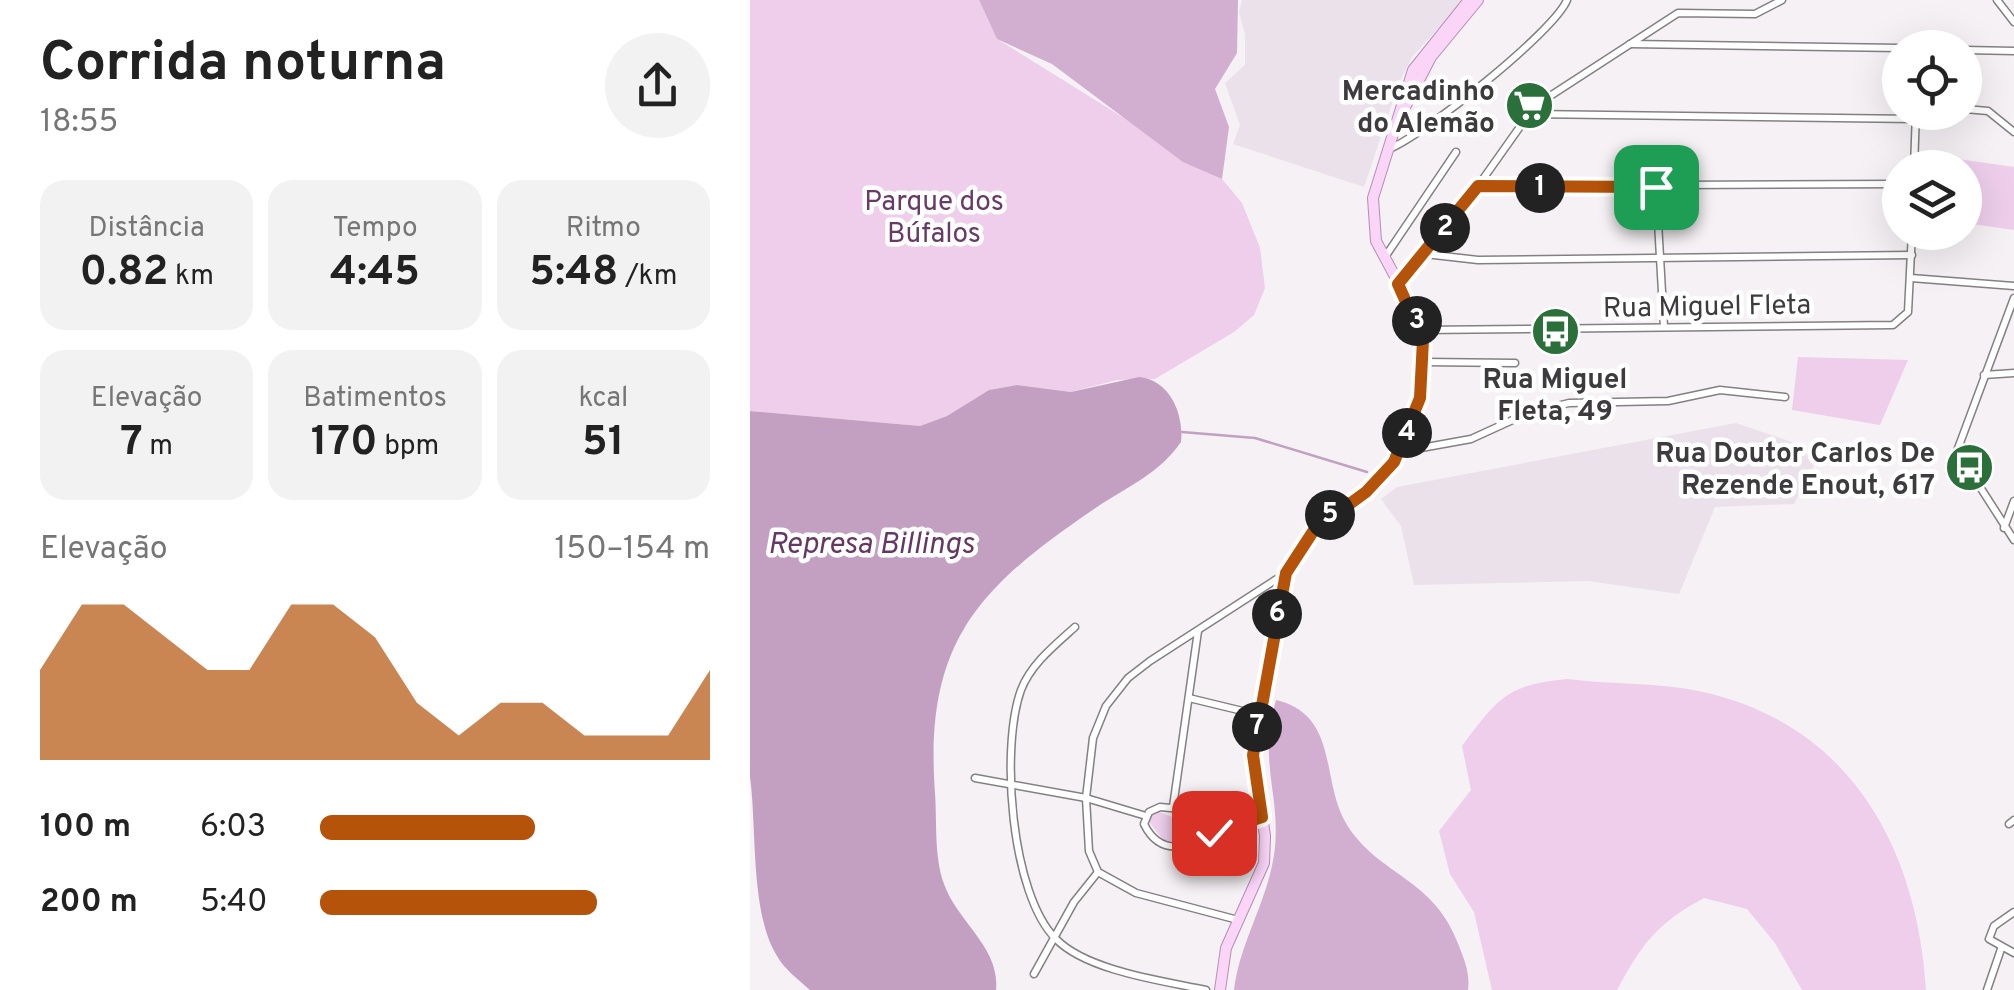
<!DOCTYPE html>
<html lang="pt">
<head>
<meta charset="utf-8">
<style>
	body { margin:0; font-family:Overpass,sans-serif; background:#f2f2f2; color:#222; height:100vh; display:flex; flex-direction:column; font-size:38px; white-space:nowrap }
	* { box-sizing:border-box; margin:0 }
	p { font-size:32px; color:#767676 }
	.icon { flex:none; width:55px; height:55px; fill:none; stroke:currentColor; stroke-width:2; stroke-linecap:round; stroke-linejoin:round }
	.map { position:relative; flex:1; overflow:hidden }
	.side { display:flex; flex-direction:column; background:#fff; width:750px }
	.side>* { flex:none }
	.controls { position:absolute; left:1132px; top:30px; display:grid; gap:20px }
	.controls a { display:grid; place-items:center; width:100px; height:100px; border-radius:50%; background:#fff; box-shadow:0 10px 40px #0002; font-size:50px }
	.pin { position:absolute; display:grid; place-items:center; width:85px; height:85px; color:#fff; margin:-42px; border-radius:20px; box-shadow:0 5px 15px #0006 }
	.km { position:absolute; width:50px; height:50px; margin:-25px; border-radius:50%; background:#222; color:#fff; font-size:28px; line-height:50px; text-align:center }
	.round { display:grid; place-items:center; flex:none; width:105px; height:105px; border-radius:52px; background:#f2f2f2 }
	.overview { display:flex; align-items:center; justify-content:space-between; height:170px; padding:0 40px }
	h1 { font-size:55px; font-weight:700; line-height:75px }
	.stats { display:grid; grid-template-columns:repeat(3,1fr); gap:15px; height:170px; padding:10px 40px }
	.stats div { display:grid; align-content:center; border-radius:25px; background:#f2f2f2; text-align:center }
	.stats b { font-size:42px; font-weight:700 }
	.stats small { font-size:28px; font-weight:400 }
	.stats p { font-size:28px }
	.chart { height:280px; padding:20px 40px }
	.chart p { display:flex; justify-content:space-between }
	.chart svg { width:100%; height:180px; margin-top:10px; fill:#b45309; opacity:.7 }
	ul { padding:0 40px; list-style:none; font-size:32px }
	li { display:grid; grid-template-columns:160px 120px 1fr; align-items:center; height:75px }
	li i { height:25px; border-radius:12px; background:#b45309 }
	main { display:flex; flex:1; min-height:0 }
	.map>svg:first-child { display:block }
</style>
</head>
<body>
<main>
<section class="side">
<div class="overview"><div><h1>Corrida noturna</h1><p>18:55</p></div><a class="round"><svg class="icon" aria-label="share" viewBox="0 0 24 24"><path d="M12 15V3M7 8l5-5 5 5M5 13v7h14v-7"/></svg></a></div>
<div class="stats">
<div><p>Distância</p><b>0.82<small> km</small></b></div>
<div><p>Tempo</p><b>4:45</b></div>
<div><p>Ritmo</p><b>5:48<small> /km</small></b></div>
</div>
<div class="stats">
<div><p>Elevação</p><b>7<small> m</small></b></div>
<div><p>Batimentos</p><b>170<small> bpm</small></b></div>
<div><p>kcal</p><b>51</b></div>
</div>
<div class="chart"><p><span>Elevação</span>150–154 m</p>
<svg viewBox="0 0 160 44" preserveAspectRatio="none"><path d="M0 44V22L10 6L20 6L30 14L40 22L50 22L60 6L70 6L80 14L90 30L100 38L110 30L120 30L130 38L140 38L150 38L160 22V44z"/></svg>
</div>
<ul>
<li><b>100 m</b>6:03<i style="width:55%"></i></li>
<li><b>200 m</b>5:40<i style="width:71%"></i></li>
</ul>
</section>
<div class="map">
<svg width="1264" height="990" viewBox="0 0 1264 990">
	<rect width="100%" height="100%" fill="#f5f1f4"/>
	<g fill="#ebe1ea">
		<polygon points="492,0 714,0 662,57 649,83 614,187 483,144 490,125 475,83 495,65 495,34 489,12"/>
		<polygon points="986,423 1071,452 1044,504 965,507 929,594 838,581 664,585 651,526 631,499 647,487"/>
	</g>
	<g fill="#eeceeb">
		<polygon points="0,0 229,0 247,39 472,179 492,203 510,248 515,288 504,315 484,332 405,379 367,380 321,392 267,385 239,390 197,416 170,426 0,411"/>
		<polygon points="1187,156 1264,167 1264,230 1215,223 1215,168 1186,167"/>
		<polygon points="1048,357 1158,360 1130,425 1042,410"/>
		<path d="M 817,679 C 862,685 908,682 953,692 C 1101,725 1167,848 1176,990 L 1052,990 L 1025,943 L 997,909 L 954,898 C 907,923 892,944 867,990 L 742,990 L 724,912 L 700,874 L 689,831 L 721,790 L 712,746 C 748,698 756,685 817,679 Z"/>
		<polygon points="407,811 448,827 451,836 430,843 413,840 397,819"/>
	</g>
	<g fill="#d2aed0">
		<polygon points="229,0 488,0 487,53 465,89 479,127 472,179 433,162 302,64 247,39"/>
		<path d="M 526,700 C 590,715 570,782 597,825 C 630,877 684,877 709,946 C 715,962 720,973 718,990 L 484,990 C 490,940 520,898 525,847 C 530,791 508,762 526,700 Z"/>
	</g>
	<path fill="#c3a0c1" d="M 389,377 C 420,380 434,414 431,442 C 410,473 377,487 347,507 C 229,587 174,641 185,793 C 187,821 184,857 194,884 C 208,923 250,947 246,990 L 60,990 C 49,980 34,969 27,956 C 0,913 7,828 0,777 L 0,411 L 170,426 L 197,416 L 239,390 L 267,385 L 321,392 Z"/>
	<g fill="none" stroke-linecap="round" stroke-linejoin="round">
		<polyline stroke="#c3a0c1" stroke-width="2.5" points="432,432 505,438 617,472"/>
		<defs>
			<g id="minor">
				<polyline points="1247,0 1264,22"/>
				<polyline points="880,44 1150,48"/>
				<polyline points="1215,50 1264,51"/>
				<polyline points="1215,109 1238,111 1264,132"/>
				<polyline points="779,114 1166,119"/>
				<path d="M 639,149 C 674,135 804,32 817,0"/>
				<polyline points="1164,168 1166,112"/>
				<polyline points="728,186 1150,184"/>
				<polyline points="906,187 914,327"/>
				<polyline points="675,254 728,260 1162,255"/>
				<polyline points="635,257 706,152"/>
				<polyline points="1161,278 1264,286"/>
				<polyline points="649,283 728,186 779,114 797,98 928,13 1005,14 1032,0"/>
				<polyline points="1264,298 1207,451 1264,540"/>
				<polyline points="671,330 1143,325 1158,312 1162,232"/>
				<polyline points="674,362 765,363"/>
				<polyline points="1234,375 1264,373"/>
				<polyline points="649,452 721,439 778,413 819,403 918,401 970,390 1035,397"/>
				<polyline points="1254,528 1264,501"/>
				<path d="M 325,627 C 305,645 281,664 271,690 C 250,748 261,895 306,939 C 337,971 414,981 456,990"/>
				<polyline points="439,698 509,715"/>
				<polyline points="225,778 336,798 396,816"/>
				<path d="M 410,807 L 431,809 L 464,833 C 438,848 410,857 394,824 L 399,812 Z"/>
				<polyline points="423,807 448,631"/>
				<polyline points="1259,824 1264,820"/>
				<polyline points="464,833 511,818"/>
				<polyline points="1264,912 1244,926 1239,939 1264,953"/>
				<polyline points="488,920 386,893 348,872 339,851 336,798 343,738 356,706 378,678 400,661 536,573"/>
				<polyline points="284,974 324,902 348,872"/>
				<polyline points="1237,990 1251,949"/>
			</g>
			<g id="primary">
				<polyline points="651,115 681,57 728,0"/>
				<polyline points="470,990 476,948 514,863 515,836 503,755 536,573 564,530 616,491 644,462 670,398 673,340 664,312 626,241 623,198 663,70 719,0"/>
			</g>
		</defs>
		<use href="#minor" stroke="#838082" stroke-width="9"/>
		<use href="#primary" stroke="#b68db4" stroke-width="12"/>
		<use href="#minor" stroke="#fff" stroke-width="6"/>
		<use href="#primary" stroke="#fad5f8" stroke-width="10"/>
	</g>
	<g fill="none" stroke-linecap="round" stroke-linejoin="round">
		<defs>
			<polyline id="route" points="464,833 512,817 503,755 536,573 564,530 616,492 644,462 670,398 673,340 648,284 728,186 906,187"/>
		</defs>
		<use href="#route" stroke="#fff" stroke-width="20"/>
		<use href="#route" stroke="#b45309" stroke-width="12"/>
	</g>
	<defs>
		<symbol id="supermarket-disc" viewBox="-11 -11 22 22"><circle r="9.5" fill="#2b703b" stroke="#fff"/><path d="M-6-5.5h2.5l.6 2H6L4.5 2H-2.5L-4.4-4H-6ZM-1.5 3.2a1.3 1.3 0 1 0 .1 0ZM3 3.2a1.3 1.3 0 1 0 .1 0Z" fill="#fff"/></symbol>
		<symbol id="bus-disc" viewBox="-11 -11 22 22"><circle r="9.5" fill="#2b703b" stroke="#fff"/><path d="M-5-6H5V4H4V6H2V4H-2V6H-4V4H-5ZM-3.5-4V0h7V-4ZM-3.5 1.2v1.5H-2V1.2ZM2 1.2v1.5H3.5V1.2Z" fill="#fff"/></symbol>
	</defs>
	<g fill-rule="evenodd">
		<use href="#supermarket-disc" x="752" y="78" width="55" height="55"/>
		<use href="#bus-disc" x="778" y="304" width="55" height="55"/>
		<use href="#bus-disc" x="1192" y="440" width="55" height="55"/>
	</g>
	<g text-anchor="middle" stroke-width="9" stroke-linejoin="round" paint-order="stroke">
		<g font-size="28" font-weight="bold" fill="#3d3b3d" stroke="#fff" text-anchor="end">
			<text x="745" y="100">Mercadinho<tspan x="745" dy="32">do Alemão</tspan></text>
			<text x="805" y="388" text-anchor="middle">Rua Miguel<tspan x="805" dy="32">Fleta, 49</tspan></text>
			<text x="1185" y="462">Rua Doutor Carlos De<tspan x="1185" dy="32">Rezende Enout, 617</tspan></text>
		</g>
		<g font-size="28" fill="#683a66" stroke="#fff">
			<text x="184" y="210">Parque dos<tspan x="184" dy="32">Búfalos</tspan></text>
		</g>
		<g font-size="28" fill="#3d3b3d" stroke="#fff">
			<text transform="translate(957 305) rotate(-1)" y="10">Rua Miguel Fleta</text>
		</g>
		<g font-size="30" font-style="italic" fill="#653763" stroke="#fff">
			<text x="121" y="553">Represa Billings</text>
		</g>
	</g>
</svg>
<div class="controls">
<a><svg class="icon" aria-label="locate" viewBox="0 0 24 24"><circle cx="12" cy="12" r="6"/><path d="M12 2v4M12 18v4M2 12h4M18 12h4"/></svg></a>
<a><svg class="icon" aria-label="layers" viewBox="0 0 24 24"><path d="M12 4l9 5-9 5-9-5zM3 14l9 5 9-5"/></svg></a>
</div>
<div class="pin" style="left:906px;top:187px;background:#1e9e55"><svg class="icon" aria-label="arrive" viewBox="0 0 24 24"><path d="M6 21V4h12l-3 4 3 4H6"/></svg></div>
<div class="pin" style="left:464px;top:833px;background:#d93025"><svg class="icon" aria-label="check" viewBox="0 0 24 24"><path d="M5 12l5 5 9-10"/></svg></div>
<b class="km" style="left:790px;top:188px">1</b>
<b class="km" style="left:695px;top:228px">2</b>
<b class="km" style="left:667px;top:321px">3</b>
<b class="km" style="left:657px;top:433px">4</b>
<b class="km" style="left:580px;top:515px">5</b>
<b class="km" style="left:527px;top:614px">6</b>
<b class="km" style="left:507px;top:727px">7</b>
</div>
</main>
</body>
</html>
